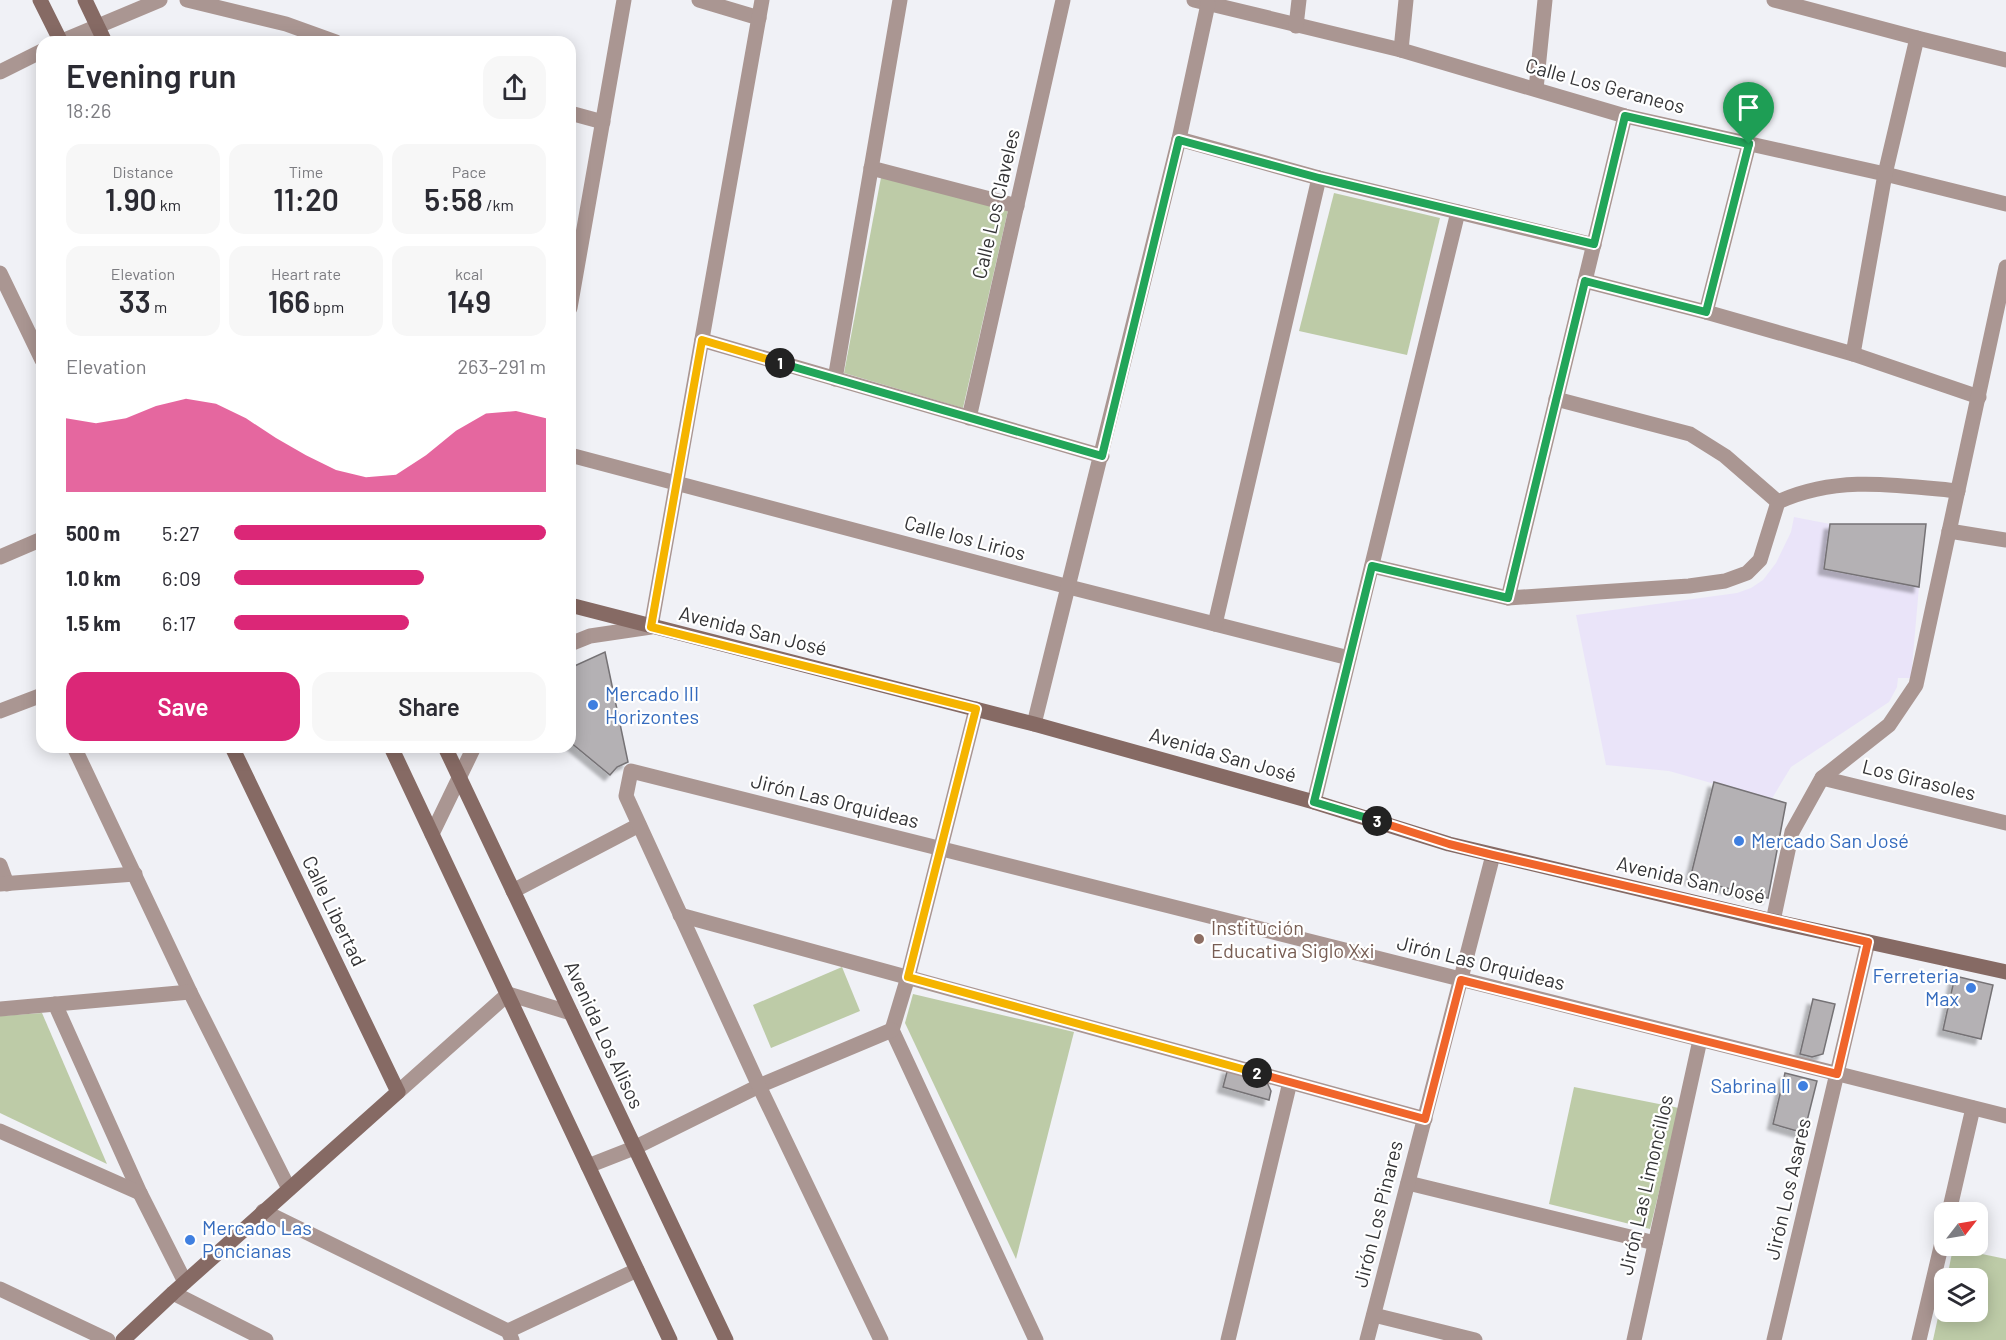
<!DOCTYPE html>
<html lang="en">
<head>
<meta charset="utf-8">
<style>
	body { margin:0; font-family:Barlow,sans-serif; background:#f7f7f7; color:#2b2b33; height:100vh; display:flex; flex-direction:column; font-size:22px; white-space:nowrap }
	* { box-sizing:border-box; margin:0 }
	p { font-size:20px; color:#7c7c81 }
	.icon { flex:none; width:33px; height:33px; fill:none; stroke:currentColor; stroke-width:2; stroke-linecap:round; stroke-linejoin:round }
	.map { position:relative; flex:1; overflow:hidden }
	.sheet { position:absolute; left:36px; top:36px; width:540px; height:717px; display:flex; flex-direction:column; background:#fff; border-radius:18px; box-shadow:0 3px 15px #0003 }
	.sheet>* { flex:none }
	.needle { width:39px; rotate:59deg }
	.buttons { position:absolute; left:1934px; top:1202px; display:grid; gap:12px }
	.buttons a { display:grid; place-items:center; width:54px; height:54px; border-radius:12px; background:#fff; box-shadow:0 3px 15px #0003; font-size:30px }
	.pin { position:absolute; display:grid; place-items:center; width:51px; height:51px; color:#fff; margin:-62px -26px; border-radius:50% 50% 50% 0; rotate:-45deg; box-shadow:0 0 6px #0007 }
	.pin .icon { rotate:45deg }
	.km { position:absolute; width:30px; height:30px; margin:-15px; border-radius:50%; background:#222; color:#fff; font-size:16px; line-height:30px; text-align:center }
	.round { display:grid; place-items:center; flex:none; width:63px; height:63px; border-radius:18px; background:#f7f7f7 }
	.summary { display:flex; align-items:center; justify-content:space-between; height:102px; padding:0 30px }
	h1 { font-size:33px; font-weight:600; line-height:45px }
	.metrics { display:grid; grid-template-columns:repeat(3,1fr); gap:9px; height:102px; padding:6px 30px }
	.metrics div { display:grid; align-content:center; border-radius:15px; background:#f7f7f7; text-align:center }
	.metrics b { font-size:30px; font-weight:600 }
	.metrics small { font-size:16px; font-weight:400 }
	.metrics p { font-size:16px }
	.chart { height:168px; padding:12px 30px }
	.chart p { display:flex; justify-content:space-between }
	.chart svg { width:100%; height:108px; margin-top:6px; fill:#db2777; opacity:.7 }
	.cta { display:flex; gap:12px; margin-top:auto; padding:12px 30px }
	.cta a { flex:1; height:69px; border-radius:18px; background:#db2777; color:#fff; font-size:24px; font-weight:600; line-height:69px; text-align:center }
	.cta a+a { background:#f7f7f7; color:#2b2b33 }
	ul { padding:0 30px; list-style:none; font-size:20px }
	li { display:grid; grid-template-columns:96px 72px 1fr; align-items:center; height:45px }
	li i { height:15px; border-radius:8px; background:#db2777 }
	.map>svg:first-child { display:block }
</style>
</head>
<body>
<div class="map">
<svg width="2006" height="1340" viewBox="0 0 2006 1340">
	<defs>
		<filter id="shadow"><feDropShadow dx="-5.5" dy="5.5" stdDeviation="1.5" flood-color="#0004"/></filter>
	</defs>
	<rect width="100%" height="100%" fill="#f0f1f6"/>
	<polygon fill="#eae4f9" points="1794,517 1830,524 1825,569 1919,587 1911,678 1898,678 1897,687 1889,702 1791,767 1771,800 1669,771 1606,765 1576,615 1737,593 1751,588 1763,580 1776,563 1791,532"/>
	<g fill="#bdcba7">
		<polygon points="883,167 1011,197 963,408 844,373"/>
		<polygon points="1334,193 1440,218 1407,355 1299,331"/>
		<polygon points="842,967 860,1011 771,1048 753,1005"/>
		<polygon points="913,994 1074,1032 1016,1259 905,1023"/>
		<polygon points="42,1013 107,1164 0,1113 0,1016"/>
		<polygon points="1574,1087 1679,1108 1650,1229 1549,1204"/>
		<polygon points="1953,1248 2006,1259 2006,1340 1933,1340 1944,1290 1944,1311 1977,1311 1977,1278 1947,1278"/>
	</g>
	<g fill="#b4b1b4" stroke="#757275" stroke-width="1.5" filter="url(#shadow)">
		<polygon points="1830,524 1926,524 1919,587 1824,569"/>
		<polygon points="605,652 628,762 617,767 610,775 570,742 570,668"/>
		<polygon points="1714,782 1786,803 1768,898 1690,879"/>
		<polygon points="1955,976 1993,985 1981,1039 1943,1030"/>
		<polygon points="1813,999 1835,1004 1823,1054 1812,1057 1800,1054"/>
		<polygon points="1228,1068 1265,1078 1271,1091 1269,1100 1223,1087"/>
		<polygon points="1785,1073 1817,1081 1804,1133 1773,1124"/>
	</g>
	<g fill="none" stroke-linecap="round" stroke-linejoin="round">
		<g stroke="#aa9692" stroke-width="15">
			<polyline points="187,0 286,24 336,42"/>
			<polyline points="699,0 759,18"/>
			<polyline points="1194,0 1401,50 1625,116 1885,174 2006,204"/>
			<polyline points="1774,0 1917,38 2006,60"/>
			<polyline points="1296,26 1299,0"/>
			<polyline points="60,42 160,0"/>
			<polyline points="1401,50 1406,0"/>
			<polyline points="0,72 42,51"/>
			<polyline points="1536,89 1545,0"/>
			<polyline points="570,113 603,122"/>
			<polyline points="1179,139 1319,178 1594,245"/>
			<polyline points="871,168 1017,206"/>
			<polyline points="0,273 42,360"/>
			<polyline points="1585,281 1706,312 1853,354 1979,397"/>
			<polyline points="570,308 624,0"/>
			<polyline points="1706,312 1749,144"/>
			<polyline points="702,340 1102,456"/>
			<polyline points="1853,354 1885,174 1917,38"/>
			<polyline points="835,379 900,0"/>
			<polyline points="1556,399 1690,434 1725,456 1778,502"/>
			<polyline points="969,418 1063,0"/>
			<polyline points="570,455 1069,587 1349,658"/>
			<polyline points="1949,531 2006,540"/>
			<polyline points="0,557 42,539"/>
			<path d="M 1372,566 L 1508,598 L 1689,586 L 1725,581 L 1747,573 L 1760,560 L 1778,502 C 1837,475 1896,485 1958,491"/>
			<polyline points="1508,598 1625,116"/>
			<polyline points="1215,624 1319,178"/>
			<polyline points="570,644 590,636 651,627 762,0"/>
			<polyline points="976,709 908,977 892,1030 1036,1340"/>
			<polyline points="0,711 42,695"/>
			<polyline points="1034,724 1179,139 1208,4"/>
			<polyline points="74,747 190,992 289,1189"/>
			<polyline points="1822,778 2006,823"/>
			<polyline points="1314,802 1458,212"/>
			<polyline points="432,834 474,747"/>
			<polyline points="0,865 7,884"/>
			<polyline points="0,884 135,874"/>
			<polyline points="513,891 639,825"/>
			<polyline points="680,915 1425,1119"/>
			<polyline points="1773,921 1792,832 1822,778 1889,725 1916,685 2006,267"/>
			<polyline points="55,1004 140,1193 185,1282"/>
			<polyline points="0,1009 190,992"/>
			<polyline points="398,1092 508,994 571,1013"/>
			<polyline points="0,1131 140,1193"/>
			<polyline points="588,1166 634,1148 759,1086 892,1030"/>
			<polyline points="1408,1183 1655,1243"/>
			<polyline points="263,1211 508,1331 512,1340"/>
			<polyline points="1949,1212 1973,1108"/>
			<polyline points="0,1289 108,1340"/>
			<polyline points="173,1293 266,1340"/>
			<polyline points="1374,1315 1475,1340"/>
			<polyline points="508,1331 637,1270"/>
			<polyline points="881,1340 759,1086 626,796 631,771 2006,1116"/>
			<polyline points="1228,1340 1290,1082"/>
			<polyline points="1367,1340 1493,855"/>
			<polyline points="1634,1340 1700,1040"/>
			<polyline points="1774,1340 1868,942"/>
			<polyline points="1919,1340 1944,1234"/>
		</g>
		<g stroke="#866a64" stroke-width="15">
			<polyline points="40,0 61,42"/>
			<polyline points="85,0 105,42"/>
			<polyline points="570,605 1034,724 1314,802 1449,844 1773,921 2006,972"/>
			<polyline points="391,747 670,1340"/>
			<polyline points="445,747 726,1340"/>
			<polyline points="123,1340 173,1293 398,1092 232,747"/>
		</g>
	</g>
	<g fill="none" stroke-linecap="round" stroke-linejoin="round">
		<defs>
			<polyline id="split-1" points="780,363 1102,456 1179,140 1319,178 1594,244 1625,116 1749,144"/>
			<polyline id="split-2" points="780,363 702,340 651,627 976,709 908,977 1257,1073"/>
			<polyline id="split-3" points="1257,1073 1425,1119 1461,980 1837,1074 1868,942 1493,855 1449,844 1377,821"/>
			<polyline id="split-4" points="1377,821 1314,802 1372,566 1508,598 1585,281 1706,312 1749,144"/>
		</defs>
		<use href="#split-1" stroke="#fff" stroke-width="12"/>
		<use href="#split-2" stroke="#fff" stroke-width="12"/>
		<use href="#split-3" stroke="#fff" stroke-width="12"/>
		<use href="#split-4" stroke="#fff" stroke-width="12"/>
		<use href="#split-1" stroke="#22a559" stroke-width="8"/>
		<use href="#split-2" stroke="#f5b400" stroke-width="8"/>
		<use href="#split-3" stroke="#f0652b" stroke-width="8"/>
		<use href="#split-4" stroke="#22a559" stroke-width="8"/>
	</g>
	<g fill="#3f7fe0" stroke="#fff" stroke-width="2">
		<circle cx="593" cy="705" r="6"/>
		<circle cx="1739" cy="841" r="6"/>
		<circle cx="1971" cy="988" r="6"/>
		<circle cx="1803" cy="1086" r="6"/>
		<circle cx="190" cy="1240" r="6"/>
	</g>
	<circle fill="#8d6e63" stroke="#fff" stroke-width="2" cx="1199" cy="939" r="6"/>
	<g text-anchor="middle" stroke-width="4.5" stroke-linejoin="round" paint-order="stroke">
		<g font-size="20" fill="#343436" stroke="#fff">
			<text transform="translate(1605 86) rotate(15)" y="7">Calle Los Geraneos</text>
			<text transform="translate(996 204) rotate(-77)" y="7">Calle Los Claveles</text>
			<text transform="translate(965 538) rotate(15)" y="7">Calle los Lirios</text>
			<text transform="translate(753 631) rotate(14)" y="7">Avenida San José</text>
			<text transform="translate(1223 755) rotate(16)" y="7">Avenida San José</text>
			<text transform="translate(1919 780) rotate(14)" y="7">Los Girasoles</text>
			<text transform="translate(835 801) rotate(14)" y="7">Jirón Las Orquideas</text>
			<text transform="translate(1691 880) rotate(13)" y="7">Avenida San José</text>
			<text transform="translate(334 911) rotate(64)" y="7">Calle Libertad</text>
			<text transform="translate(1481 963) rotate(14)" y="7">Jirón Las Orquideas</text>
			<text transform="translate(604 1035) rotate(65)" y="7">Avenida Los Alisos</text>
			<text transform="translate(1646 1185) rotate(-77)" y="7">Jirón Las Limoncillos</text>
			<text transform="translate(1788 1189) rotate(-77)" y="7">Jirón Los Asares</text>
			<text transform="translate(1378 1214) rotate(-76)" y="7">Jirón Los Pinares</text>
		</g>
		<g font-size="20" fill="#366cbe" stroke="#fff" text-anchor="start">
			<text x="605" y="701">Mercado III<tspan x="605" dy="23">Horizontes</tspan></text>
			<text x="1751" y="848">Mercado San José</text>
			<text x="1959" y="983" text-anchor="end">Ferreteria<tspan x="1959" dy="23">Max</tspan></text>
			<text x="1791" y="1093" text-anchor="end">Sabrina II</text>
			<text x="202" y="1235">Mercado Las<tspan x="202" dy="23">Poncianas</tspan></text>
		</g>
		<g font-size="20" fill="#785e54" stroke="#fff" text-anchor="start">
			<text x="1211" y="935">Institución<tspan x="1211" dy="23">Educativa Siglo Xxi</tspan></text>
		</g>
	</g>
</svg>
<div class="buttons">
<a><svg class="needle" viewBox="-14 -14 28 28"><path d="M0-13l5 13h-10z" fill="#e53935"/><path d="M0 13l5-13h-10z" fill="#7c7c81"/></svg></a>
<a><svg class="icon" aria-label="layers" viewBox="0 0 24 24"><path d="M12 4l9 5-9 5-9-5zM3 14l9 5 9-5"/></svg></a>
</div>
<div class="pin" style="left:1749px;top:144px;background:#1e9e55"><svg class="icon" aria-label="arrive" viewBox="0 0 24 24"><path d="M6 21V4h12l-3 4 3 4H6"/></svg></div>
<b class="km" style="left:780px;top:363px">1</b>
<b class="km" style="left:1257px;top:1073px">2</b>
<b class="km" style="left:1377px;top:821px">3</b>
<section class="sheet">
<div class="summary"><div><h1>Evening run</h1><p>18:26</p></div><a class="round"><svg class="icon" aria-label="share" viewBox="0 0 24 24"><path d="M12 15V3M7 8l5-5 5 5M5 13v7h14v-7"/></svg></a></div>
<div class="metrics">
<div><p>Distance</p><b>1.90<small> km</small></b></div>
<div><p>Time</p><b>11:20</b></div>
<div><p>Pace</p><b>5:58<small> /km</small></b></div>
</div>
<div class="metrics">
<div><p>Elevation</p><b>33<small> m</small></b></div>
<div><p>Heart rate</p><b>166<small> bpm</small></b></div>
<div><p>kcal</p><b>149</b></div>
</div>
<div class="chart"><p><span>Elevation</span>263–291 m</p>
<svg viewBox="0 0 160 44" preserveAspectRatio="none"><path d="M0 44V14L10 16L20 14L30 9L40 6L50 8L60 14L70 22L80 29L90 35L100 38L110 37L120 29L130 19L140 12L150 11L160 14V44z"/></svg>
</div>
<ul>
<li><b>500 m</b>5:27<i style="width:100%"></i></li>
<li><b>1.0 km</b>6:09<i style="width:61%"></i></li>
<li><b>1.5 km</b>6:17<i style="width:56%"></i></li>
</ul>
<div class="cta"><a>Save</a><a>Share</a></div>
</section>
</div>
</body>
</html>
